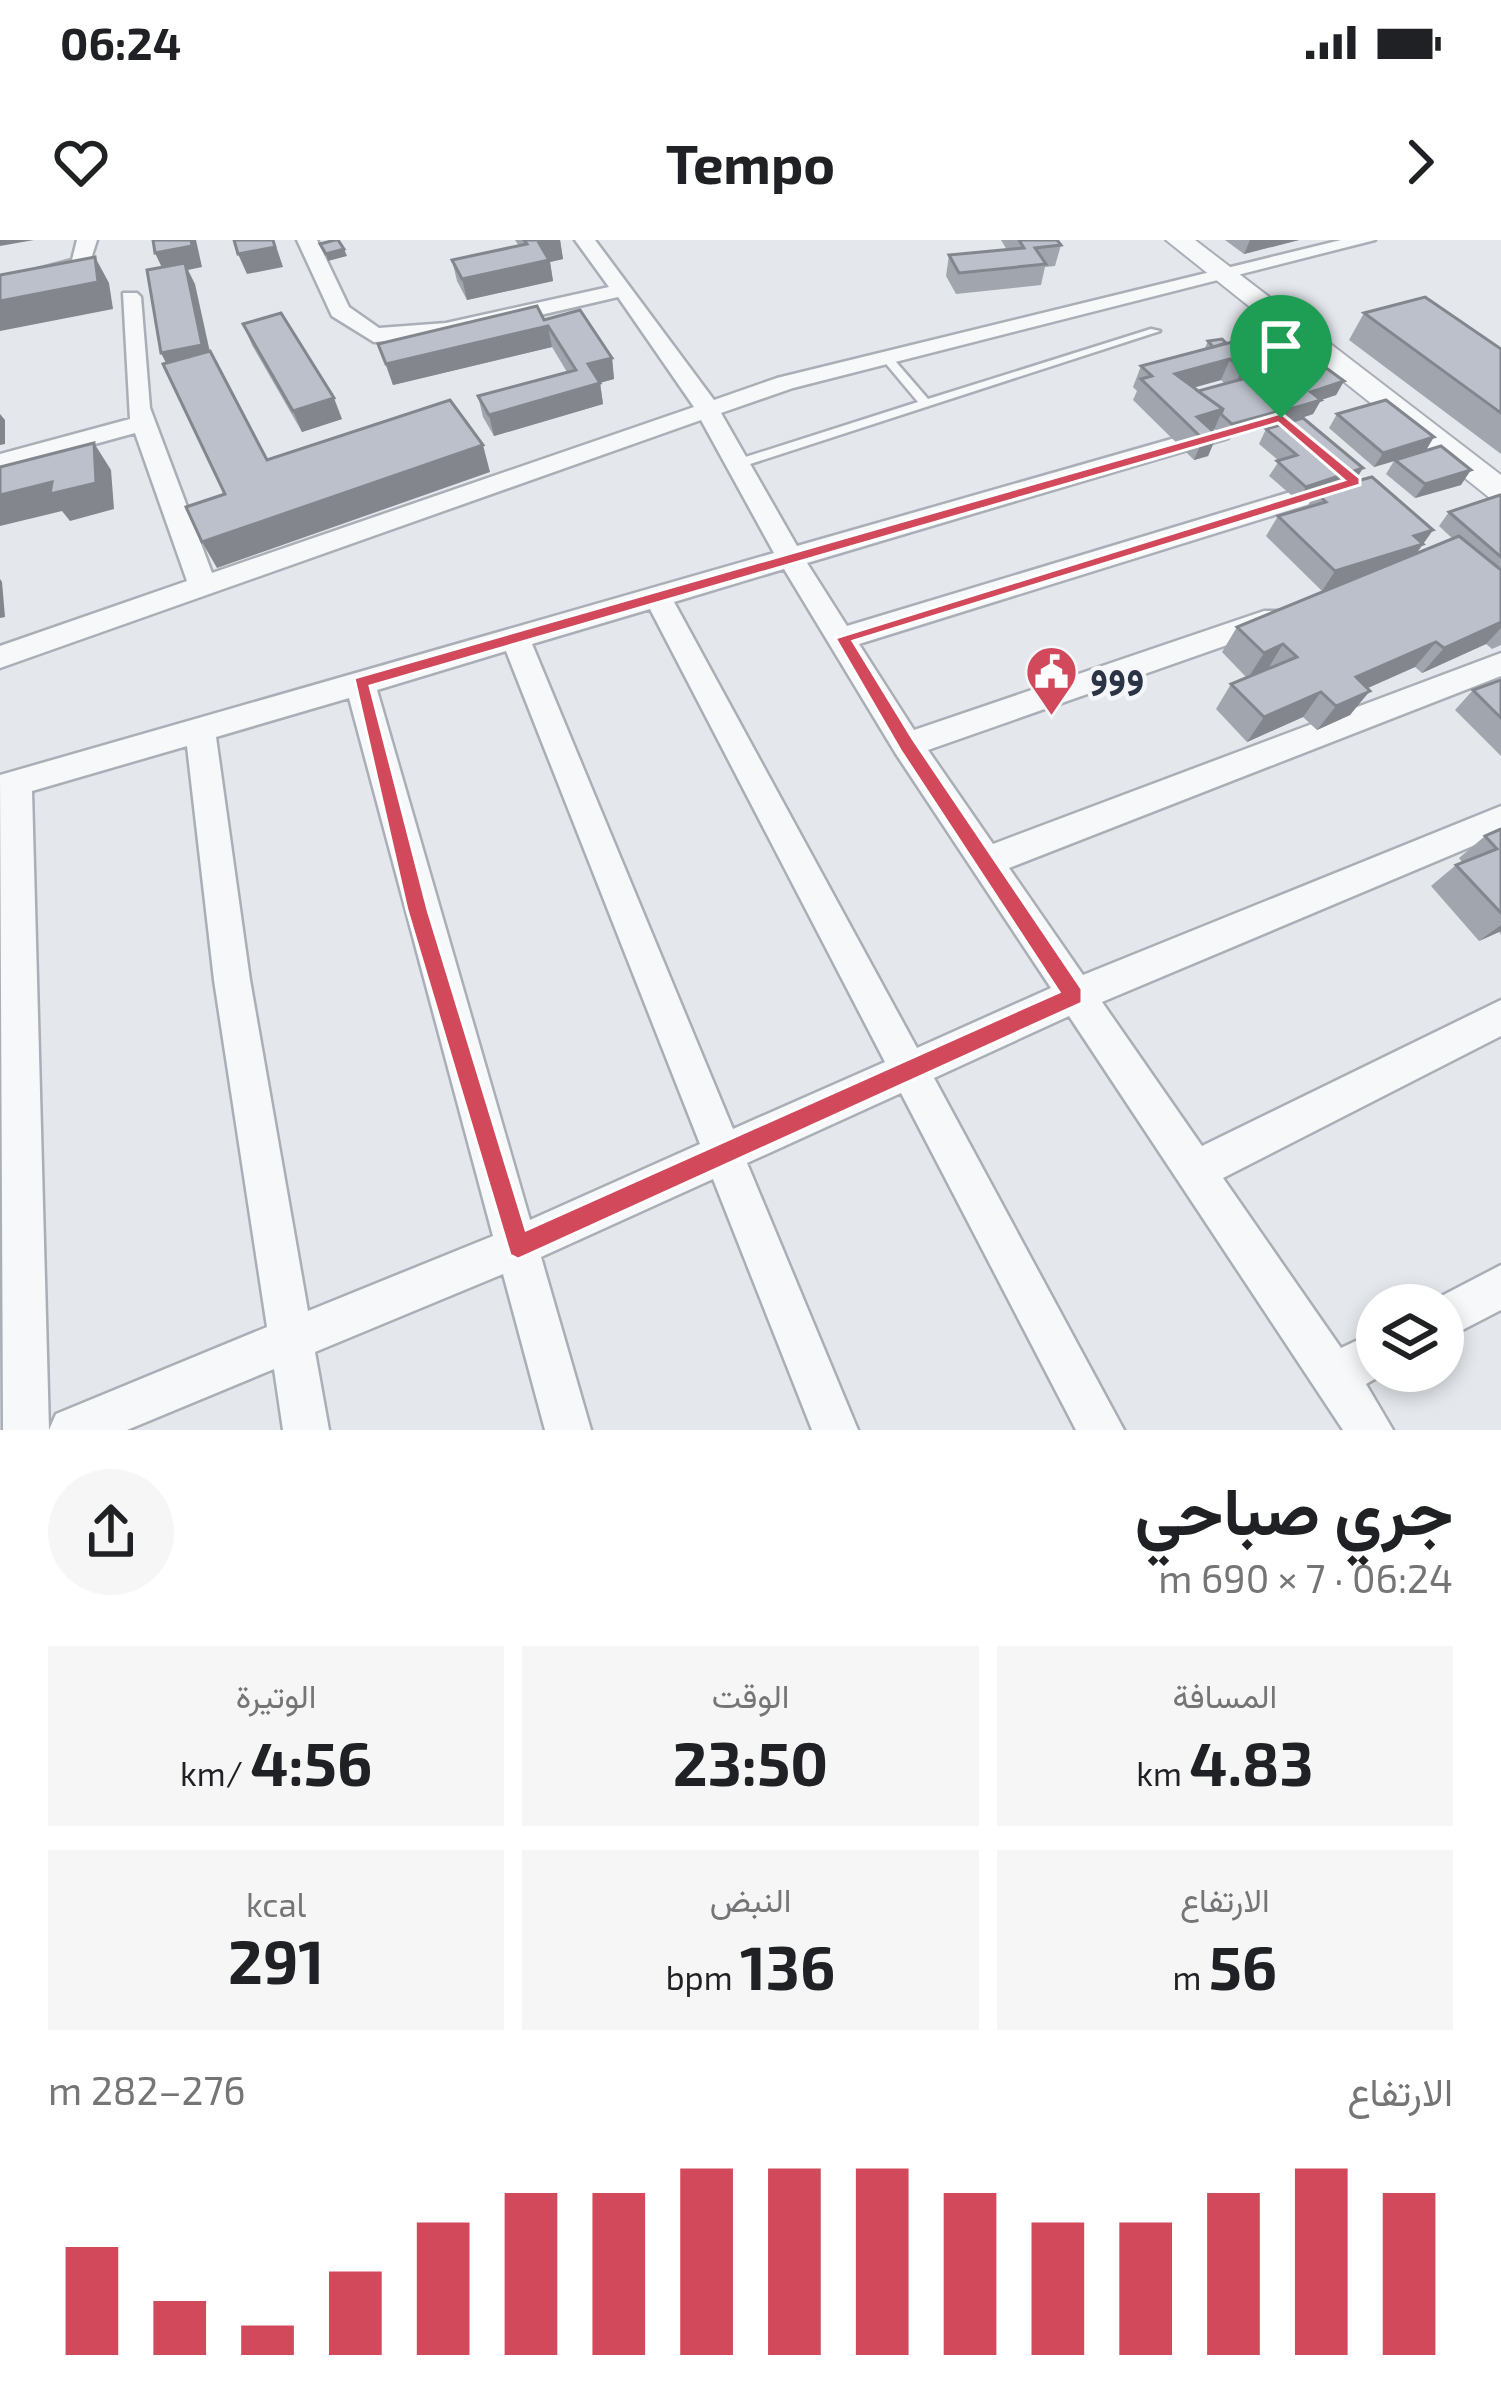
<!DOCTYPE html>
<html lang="ar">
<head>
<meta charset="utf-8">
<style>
	body { margin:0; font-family:"Exo 2",Vazirmatn,sans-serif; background:#f6f6f6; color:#202124; direction:rtl; height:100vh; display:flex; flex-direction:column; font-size:45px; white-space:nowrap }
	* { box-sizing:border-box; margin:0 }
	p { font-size:39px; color:#757577 }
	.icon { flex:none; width:66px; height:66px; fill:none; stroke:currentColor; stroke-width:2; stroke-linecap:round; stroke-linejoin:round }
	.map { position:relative; height:1190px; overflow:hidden; direction:ltr }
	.details { display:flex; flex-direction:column; background:#fff; flex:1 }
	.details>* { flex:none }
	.buttons { position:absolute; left:1356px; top:1044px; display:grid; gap:24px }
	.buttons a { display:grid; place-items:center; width:108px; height:108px; border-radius:50%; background:#fff; box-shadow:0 6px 18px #0003; font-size:60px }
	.pin { position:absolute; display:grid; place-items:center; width:102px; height:102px; color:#fff; margin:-123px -51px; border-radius:50% 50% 50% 0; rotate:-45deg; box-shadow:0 0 12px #0007 }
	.pin .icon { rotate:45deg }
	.round { display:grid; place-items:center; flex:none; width:126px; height:126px; border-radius:63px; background:#f6f6f6 }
	.head { display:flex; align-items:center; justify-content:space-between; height:204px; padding:0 48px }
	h1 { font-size:66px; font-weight:700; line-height:90px }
	.metrics { display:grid; grid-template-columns:repeat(3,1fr); gap:18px; height:204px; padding:12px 48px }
	.metrics div { display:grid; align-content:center; border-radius:0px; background:#f6f6f6; text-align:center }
	.metrics b { font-size:60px; font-weight:700 }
	.metrics small { font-size:33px; font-weight:400 }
	.metrics p { font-size:33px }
	.chart { height:336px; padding:24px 48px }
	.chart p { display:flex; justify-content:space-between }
	.chart svg { width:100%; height:216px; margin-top:12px; stroke:#d1495b; stroke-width:6 }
	.status { display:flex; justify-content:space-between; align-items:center; height:84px; padding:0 60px; background:#fff; direction:ltr }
	.status svg { height:33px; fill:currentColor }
	header { display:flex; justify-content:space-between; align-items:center; height:156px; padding:0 48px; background:#fff; font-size:54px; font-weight:700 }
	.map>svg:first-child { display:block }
</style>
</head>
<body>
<div class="status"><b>06:24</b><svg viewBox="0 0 49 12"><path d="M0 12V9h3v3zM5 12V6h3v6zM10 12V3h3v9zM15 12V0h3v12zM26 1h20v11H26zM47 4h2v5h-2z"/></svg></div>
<header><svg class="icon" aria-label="forward" viewBox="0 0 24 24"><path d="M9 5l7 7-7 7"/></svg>Tempo<svg class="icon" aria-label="heart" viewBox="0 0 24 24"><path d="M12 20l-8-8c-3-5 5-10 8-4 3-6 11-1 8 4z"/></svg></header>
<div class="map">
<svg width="1501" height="1190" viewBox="0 0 1501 1190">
	<rect width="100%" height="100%" fill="#e4e7ec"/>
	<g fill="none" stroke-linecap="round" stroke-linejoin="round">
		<defs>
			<polygon id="service" points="1151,89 1160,91 741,227 733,227 731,224 733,221 918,162 882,119 882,115 890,115 928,159"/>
			<g id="minor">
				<polygon points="77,0 97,0 88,28 0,51 0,39 72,20"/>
				<path d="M 297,0 L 317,0 L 349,67 L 379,88 L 446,83 L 609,47 L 575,0 L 595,0 L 714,160 L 777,138 L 1341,0 L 1375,0 L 793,148 L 721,173 L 797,306 L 1210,188 L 1228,188 L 1231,193 L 1228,198 L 807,323 L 847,386 L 1327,241 L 1336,239 L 1349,247 L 1345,253 L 859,404 L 914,490 L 1264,371 L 1284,371 L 1288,378 L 1284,385 L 928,510 L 993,604 L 1501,413 L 1501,436 L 1009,628 L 1083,735 L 1501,566 L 1501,594 L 1102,762 L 1202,906 L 1501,760 L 1501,796 L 1223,938 L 1341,1108 L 1377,1091 L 1377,1131 L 1389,1131 L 1366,1144 L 1393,1190 L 1343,1190 L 1069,776 L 934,838 L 1124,1190 L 1076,1190 L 901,853 L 747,923 L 858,1190 L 812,1190 L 713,939 L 541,1017 L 591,1190 L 545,1190 L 503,1034 L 315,1112 L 329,1190 L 283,1190 L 274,1129 L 127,1190 L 3,1190 L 0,535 L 774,313 L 701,180 L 0,428 L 0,406 L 187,341 L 135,193 L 0,230 L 0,214 L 130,179 L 123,53 L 137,53 L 141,57 L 150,168 L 212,333 L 694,167 L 618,57 L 446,97 L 374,102 L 332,76 ZM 784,329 L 896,514 L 1051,748 L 917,808 L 674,362 ZM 650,369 L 885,822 L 733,889 L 532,404 ZM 506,411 L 700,904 L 530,980 L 377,450 ZM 349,458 L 493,996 L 308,1071 L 250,740 L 216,497 ZM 187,506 L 214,740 L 267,1087 L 56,1174 L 49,1190 L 32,551 Z"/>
				<polygon points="1501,1025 1501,1070 1443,1100 1443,1065 1428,1063"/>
			</g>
			<polygon id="tertiary" points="1166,0 1195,0 1501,235 1501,261 1490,258"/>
		</defs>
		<use href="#service" stroke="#a9aeb7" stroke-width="5"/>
		<use href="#minor" stroke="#a9aeb7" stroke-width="5"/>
		<use href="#tertiary" stroke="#a9aeb7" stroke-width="4"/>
		<use href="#service" fill="#f7f8fa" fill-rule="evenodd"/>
		<use href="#minor" fill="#f7f8fa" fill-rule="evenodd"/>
		<use href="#tertiary" fill="#f7f8fa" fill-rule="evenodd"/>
	</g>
	<g fill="#a1a5ae" fill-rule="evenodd">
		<polygon points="515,0 560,0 563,19 550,22 553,41 467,60 457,41 452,20 519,6"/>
		<polygon points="1001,0 1057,0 1061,5 1055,26 1045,27 1041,45 956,54 946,36 949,15 1007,10"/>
		<polygon points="1225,0 1299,0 1244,14"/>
		<polygon points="1364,73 1501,109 1501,214 1349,100"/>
		<polygon points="544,80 612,118 614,139 600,143 603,164 494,196 483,177 478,156 567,132 552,107 393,145 378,104"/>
		<polygon points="243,84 342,179 302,192 252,105"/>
		<path d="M 1267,85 L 1316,110 L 1307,126 L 1344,141 L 1336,155 L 1321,160 L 1313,174 L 1280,185 L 1277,182 L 1276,185 L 1225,199 L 1214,189 L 1213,191 L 1217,195 L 1208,216 L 1194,220 L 1133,160 L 1137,151 L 1133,147 L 1141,126 L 1205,108 L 1208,101 L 1226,103 L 1263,94 ZM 1221,140 L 1225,144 L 1198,151 L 1193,148 Z"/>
		<polygon points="1337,174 1426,211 1461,245 1415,258 1386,234 1394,221 1374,227 1329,188"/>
		<polygon points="1266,189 1355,241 1433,290 1416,314 1453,299 1439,286 1449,272 1501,256 1501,405 1492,409 1486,404 1422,433 1415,427 1368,448 1350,475 1317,490 1303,477 1247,502 1216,469 1231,444 1247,438 1222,412 1237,387 1322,351 1266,296 1278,276 1307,267 1313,256 1298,261 1269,236 1279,221 1259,204"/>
		<polygon points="1501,440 1501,516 1455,470 1473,450"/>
		<polygon points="1501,589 1501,695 1499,692 1479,701 1431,646 1456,625 1462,622 1459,618 1485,596"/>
	</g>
	<g fill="#83868d">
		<polygon points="0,0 34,0 0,6"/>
		<polygon points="191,0 196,0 202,27 188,30 195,44 213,126 172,135 161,113 165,34 155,13"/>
		<polygon points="274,0 283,27 247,34 238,14"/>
		<polygon points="554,0 560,0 563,19 550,22 553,41 467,60 462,39 539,3"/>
		<polygon points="1250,0 1299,0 1244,14"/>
		<polygon points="344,9 347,16 328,21 326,14"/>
		<polygon points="95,17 109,43 113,69 0,91 0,61"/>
		<polygon points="548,86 552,107 393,145 386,124"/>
		<polygon points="1316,110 1305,131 1233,151 1242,129"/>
		<polygon points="612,118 614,139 591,145 588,124"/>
		<polygon points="1230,119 1221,140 1166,155 1175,134"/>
		<polygon points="1344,141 1336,155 1321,160 1313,174 1280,185 1287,170 1311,152"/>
		<polygon points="600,143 603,164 494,196 489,175"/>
		<polygon points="334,158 342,179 302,192 293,171"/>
		<polygon points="1223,169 1214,190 1197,177"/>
		<polygon points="1283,170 1276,185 1225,199 1232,184"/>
		<polygon points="0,174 5,180 5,204 0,205"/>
		<polygon points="1217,195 1208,216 1194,220 1203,199"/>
		<polygon points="1434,197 1425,212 1374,227 1383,213"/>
		<polygon points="94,203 111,230 114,269 70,281 62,271 0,286 0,255"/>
		<polygon points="483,205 490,232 217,328 202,302"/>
		<polygon points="1363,228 1354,243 1315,252 1313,256 1298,261 1306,247"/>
		<polygon points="1471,230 1461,245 1415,258 1425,244"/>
		<polygon points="1433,290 1408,325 1322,351 1335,331 1414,296"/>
		<polygon points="0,339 2,342 5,377 0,378"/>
		<polygon points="1501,382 1501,388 1486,404 1422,433 1444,408"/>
		<polygon points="1436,402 1415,427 1336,462 1356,437"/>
		<polygon points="1283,404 1267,430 1248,438 1264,413"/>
		<polygon points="1370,451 1350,475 1317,490 1336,466"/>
		<polygon points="1321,452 1303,477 1247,502 1264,477"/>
		<polygon points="1501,685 1501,691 1479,701"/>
	</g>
	<g fill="#bbc0ca" stroke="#83868d" stroke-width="3">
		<polygon points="153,0 191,0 192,6 155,13"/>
		<polygon points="234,0 273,0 275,7 238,14"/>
		<polygon points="335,0 338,0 344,9 326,14 320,4"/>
		<polygon points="524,0 554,0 539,3 549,20 462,39 452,20 527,4"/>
		<polygon points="1019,0 1057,0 1061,5 1035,8 1046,24 959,33 949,15 1024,8"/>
		<polygon points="95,17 98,42 0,61 0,35"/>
		<polygon points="185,23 202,105 161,113 147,30"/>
		<polygon points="1425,57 1501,109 1501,173 1364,73"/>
		<polygon points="537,66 544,80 580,70 612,118 588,124 600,143 489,175 478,156 576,130 548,86 386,124 378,104"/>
		<polygon points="281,73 334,158 293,171 243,84"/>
		<polygon points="1280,82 1316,110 1242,129 1230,119 1175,134 1223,169 1197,177 1217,195 1203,199 1141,139 1152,136 1141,126 1274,91 1267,85"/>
		<polygon points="1222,99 1226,103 1213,107 1208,101"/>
		<polygon points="210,111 267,220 450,160 483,205 202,302 186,267 225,254 163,124"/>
		<polygon points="1318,122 1344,141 1311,152 1321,160 1287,170 1274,160 1283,170 1232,184 1221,174 1223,169 1198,151 1246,138 1255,146"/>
		<polygon points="1386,160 1434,197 1383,213 1337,174"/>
		<polygon points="1303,178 1363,228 1306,247 1277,221 1297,215 1266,189"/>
		<polygon points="94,203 96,243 50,254 52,242 0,255 0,227"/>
		<polygon points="1441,206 1471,230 1425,244 1395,220"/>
		<polygon points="1372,237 1433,290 1414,296 1423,304 1335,331 1278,276 1326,262 1315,252"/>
		<polygon points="1500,255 1501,256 1501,317 1449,272"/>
		<polygon points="1459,296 1501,330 1501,382 1444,408 1436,402 1356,437 1370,451 1336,466 1321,452 1264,477 1231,444 1297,417 1283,404 1264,413 1237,387"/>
		<polygon points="1501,440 1501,478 1473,450"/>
		<polygon points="1501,589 1501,673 1456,625 1497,609 1485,596"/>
	</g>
	<path fill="#d1495b" stroke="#fff" stroke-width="3" fill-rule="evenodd" d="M 1281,173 L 1360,238 L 1360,245 L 853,401 L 913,499 L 1082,749 L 1082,763 L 527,1015 L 518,1019 L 510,1015 L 407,670 L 354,438 ZM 1278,183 L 1344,240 L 835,398 L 900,510 L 1059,752 L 526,990 L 428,670 L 370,446 Z"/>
	<defs>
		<symbol id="civic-pin" viewBox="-11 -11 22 30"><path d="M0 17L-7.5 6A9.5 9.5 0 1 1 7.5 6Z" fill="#d1495b" stroke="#f4f6f9"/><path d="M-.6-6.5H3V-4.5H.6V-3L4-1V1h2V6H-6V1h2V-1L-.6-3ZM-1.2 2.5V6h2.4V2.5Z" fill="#fff"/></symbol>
	</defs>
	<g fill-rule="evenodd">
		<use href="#civic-pin" x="1022" y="402" width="59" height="81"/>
	</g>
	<g text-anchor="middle" stroke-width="9" stroke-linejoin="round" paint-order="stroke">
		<g font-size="39" font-weight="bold" fill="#2b3445" stroke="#f4f6f9" text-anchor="start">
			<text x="1090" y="446">ووو</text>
		</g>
	</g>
</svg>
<div class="buttons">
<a><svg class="icon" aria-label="layers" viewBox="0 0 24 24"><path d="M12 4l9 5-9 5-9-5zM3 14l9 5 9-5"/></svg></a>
</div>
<div class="pin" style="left:1281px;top:178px;background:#1e9e55"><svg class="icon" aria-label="arrive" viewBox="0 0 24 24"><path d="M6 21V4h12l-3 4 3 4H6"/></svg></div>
</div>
<section class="details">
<div class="head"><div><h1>جري صباحي</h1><p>06:24 · 7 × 690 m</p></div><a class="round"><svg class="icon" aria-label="share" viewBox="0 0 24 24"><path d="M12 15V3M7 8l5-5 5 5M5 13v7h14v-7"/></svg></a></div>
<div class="metrics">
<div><p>المسافة</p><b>4.83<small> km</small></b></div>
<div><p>الوقت</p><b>23:50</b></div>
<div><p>الوتيرة</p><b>4:56<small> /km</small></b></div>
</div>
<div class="metrics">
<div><p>الارتفاع</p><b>56<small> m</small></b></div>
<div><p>النبض</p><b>136<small> bpm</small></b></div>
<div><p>kcal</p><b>291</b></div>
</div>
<div class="chart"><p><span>الارتفاع</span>276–282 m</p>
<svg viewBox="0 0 160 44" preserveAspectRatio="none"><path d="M5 44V22M15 44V33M25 44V38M35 44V27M45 44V17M55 44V11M65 44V11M75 44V6M85 44V6M95 44V6M105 44V11M115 44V17M125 44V17M135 44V11M145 44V6M155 44V11"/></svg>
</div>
</section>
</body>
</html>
